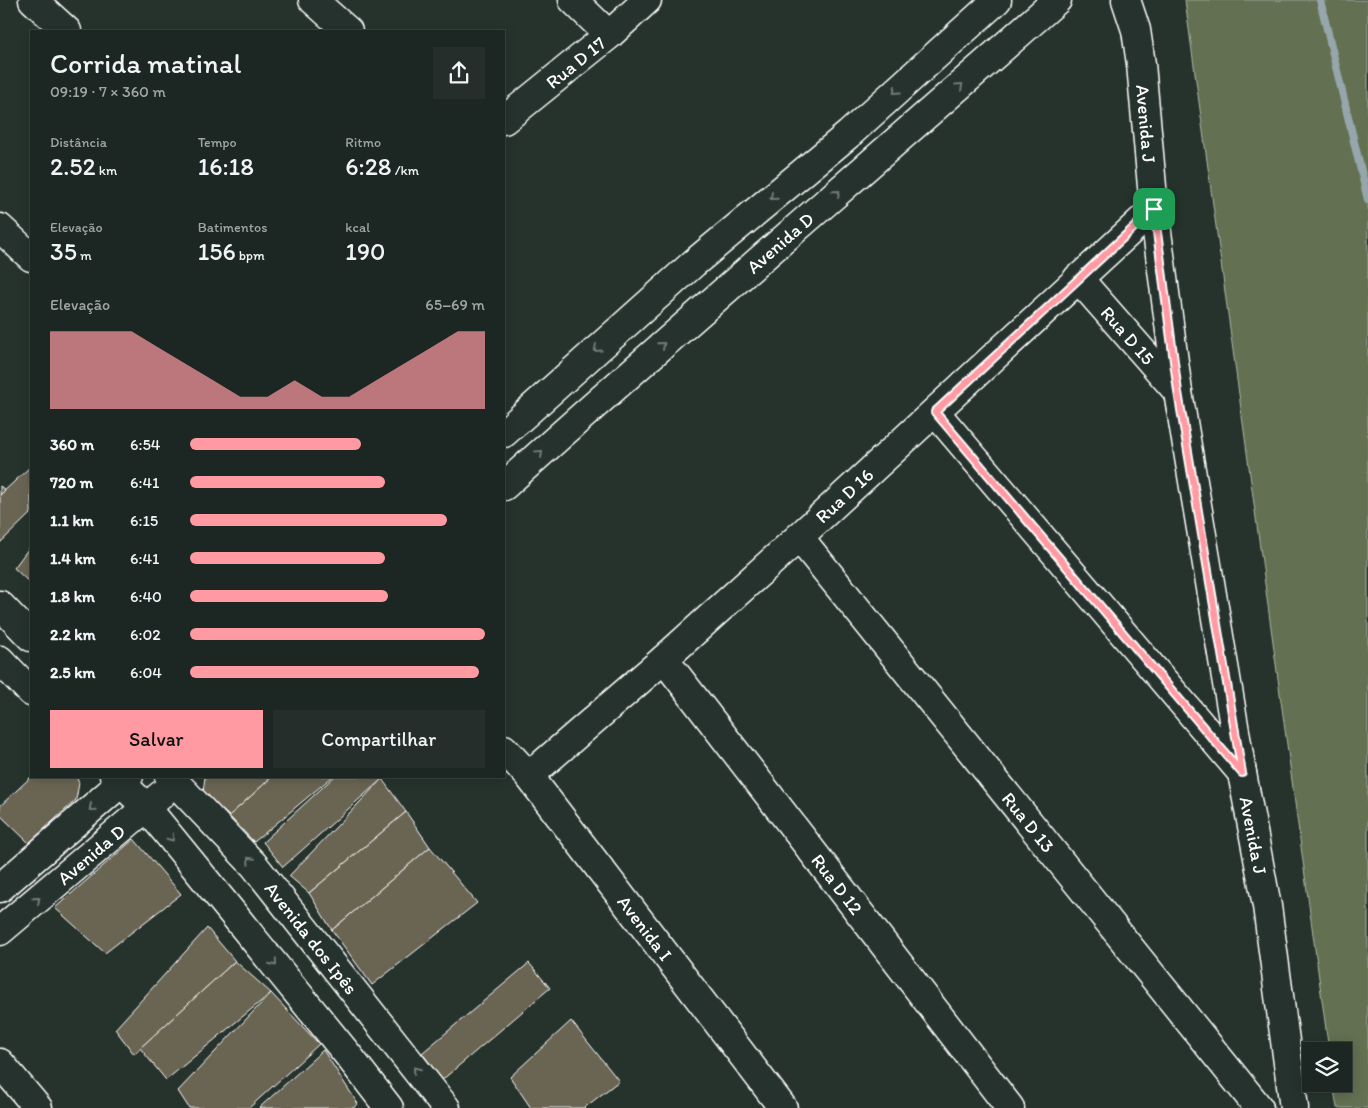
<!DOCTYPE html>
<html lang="pt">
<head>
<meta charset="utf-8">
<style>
	body { margin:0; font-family:Itim,sans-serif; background:#252e2a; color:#f1f3f6; height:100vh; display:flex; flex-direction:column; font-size:19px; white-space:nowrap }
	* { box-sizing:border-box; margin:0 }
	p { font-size:16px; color:#a0a5a5 }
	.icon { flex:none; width:28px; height:28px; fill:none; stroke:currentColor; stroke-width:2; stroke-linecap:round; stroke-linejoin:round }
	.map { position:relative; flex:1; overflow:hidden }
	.panel { position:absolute; left:30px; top:30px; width:475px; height:748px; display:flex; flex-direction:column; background:#1c2622; border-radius:0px; box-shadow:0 2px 12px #0003,0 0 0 1px #3a4340 }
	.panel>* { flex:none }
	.tools { position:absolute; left:1302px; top:1042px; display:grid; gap:10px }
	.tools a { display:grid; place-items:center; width:50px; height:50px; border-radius:0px; background:#1c2622; box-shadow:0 2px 12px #0003,0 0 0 1px #3a4340; font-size:25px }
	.pin { position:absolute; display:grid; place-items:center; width:42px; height:42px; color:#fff; margin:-21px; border-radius:10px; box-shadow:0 2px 8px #0006 }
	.round { display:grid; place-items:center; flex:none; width:52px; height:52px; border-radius:0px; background:#252e2a }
	.summary { display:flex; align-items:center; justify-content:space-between; height:85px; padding:0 20px }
	h1 { font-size:28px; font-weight:600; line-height:38px }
	.stats { display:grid; grid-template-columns:repeat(3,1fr); gap:8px; height:85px; padding:5px 20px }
	.stats div { display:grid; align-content:center }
	.stats b { font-size:25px; font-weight:600 }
	.stats small { font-size:14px; font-weight:400 }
	.stats p { font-size:14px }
	.chart { height:140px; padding:10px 20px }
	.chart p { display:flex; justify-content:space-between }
	.chart svg { width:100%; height:90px; margin-top:5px; fill:#ff9aa2; opacity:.7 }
	.primary-button { display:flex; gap:10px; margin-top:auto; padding:10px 20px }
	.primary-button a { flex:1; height:58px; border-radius:0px; background:#ff9aa2; color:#111; font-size:20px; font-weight:600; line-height:58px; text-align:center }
	.primary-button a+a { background:#252e2a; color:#f1f3f6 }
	ul { padding:0 20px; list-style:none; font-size:16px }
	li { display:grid; grid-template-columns:80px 60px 1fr; align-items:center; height:38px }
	li i { height:12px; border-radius:6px; background:#ff9aa2 }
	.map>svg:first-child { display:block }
</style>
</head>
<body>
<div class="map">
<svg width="1368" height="1108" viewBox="0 0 1368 1108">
	<rect width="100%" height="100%" fill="#26332d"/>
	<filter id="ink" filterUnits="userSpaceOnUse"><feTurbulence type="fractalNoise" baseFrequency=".02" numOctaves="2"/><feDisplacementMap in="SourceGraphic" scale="10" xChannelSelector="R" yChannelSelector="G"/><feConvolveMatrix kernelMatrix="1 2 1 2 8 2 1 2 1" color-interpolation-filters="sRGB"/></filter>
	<g filter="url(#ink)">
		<polygon fill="#637051" stroke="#b1b8a8" points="1185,0 1368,0 1368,1108 1337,1108 1333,1084 1344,1084 1344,1051 1329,1051"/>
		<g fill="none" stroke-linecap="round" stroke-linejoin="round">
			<polyline stroke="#95a6ac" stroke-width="8" points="1320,0 1368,200"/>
		</g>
		<g fill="#6a6553" stroke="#fff">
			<polygon points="31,466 31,513 0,543 0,495"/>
			<polygon points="0,486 5,490 0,495"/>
			<polygon points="31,545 31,584 14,568"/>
			<polygon points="32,776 76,776 79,783 76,800 29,843 0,815 0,806"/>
			<polygon points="205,776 273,776 229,816 203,793"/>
			<polygon points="273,776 333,776 254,842 229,816"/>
			<polygon points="335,776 378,776 382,779 283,867 263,842"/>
			<polygon points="382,779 406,812 309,893 289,876"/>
			<polygon points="406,812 430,847 332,930 309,893"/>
			<polygon points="134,839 181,894 105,953 55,908"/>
			<polygon points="430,847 477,903 372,985 332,930"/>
			<polygon points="207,928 235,961 134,1054 115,1029"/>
			<polygon points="235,961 271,993 166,1080 140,1048"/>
			<polygon points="529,963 550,988 442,1080 422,1053"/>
			<polygon points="271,993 319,1044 249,1108 189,1108 178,1091"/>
			<polygon points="571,1021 619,1081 584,1108 531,1108 510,1077"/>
			<polygon points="323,1050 358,1104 353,1108 259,1108"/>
		</g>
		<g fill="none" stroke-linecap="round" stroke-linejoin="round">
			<defs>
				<g id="minor">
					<polyline points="33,0 67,31"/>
					<polyline points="313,0 348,31"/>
					<polyline points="573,0 609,35"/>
					<path id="s1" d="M 1126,0 L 1136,30 L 1141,64 L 1154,209 L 1178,392 L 1242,773 L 1267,906 L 1294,1108"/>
					<path id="s2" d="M 504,120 L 609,35 L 647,0"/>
					<polyline points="0,228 31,257"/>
					<path id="s3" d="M 1078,278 L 1178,392"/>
					<polyline points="935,412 1242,773"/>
					<path id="s4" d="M 799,537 L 1259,1108"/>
					<path id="s5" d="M 664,659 L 1010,1108"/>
					<path id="s6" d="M 504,749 L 529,776 L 783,1108"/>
					<path id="s7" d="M 529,776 L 664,659 L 799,537 L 1154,209"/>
					<polyline points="0,1063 38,1108"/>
				</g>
				<g id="major">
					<polyline points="504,433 694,263 849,134 997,0"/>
					<path id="s8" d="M 504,486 C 686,322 873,163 1057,0"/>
					<polyline points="0,605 31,637"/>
					<polyline points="0,660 31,692"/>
					<polyline points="114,776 146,807 348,1055 389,1108"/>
					<path id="s9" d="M 169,776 L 254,865 L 446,1108"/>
					<polyline points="0,888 129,776"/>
					<path id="s10" d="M 0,931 L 161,795"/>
				</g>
			</defs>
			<use href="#minor" stroke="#fff" stroke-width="31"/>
			<use href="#major" stroke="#fff" stroke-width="31"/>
			<use href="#minor" stroke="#26332d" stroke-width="28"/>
			<use href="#major" stroke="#26332d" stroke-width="28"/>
		</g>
		<defs><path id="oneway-chevron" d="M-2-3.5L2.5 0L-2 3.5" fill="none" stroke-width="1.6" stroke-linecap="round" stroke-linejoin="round" transform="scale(1.25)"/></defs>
		<g stroke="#727a76">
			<use href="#oneway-chevron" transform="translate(960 86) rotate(-42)"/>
			<use href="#oneway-chevron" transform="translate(896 91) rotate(138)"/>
			<use href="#oneway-chevron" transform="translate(837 193) rotate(-41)"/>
			<use href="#oneway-chevron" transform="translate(773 197) rotate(140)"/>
			<use href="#oneway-chevron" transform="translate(662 345) rotate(-41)"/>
			<use href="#oneway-chevron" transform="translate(597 349) rotate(138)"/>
			<use href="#oneway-chevron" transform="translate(540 453) rotate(-42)"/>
			<use href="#oneway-chevron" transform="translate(92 808) rotate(139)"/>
			<use href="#oneway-chevron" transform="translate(171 838) rotate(51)"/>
			<use href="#oneway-chevron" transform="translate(250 860) rotate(-133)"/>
			<use href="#oneway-chevron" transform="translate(37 900) rotate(-40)"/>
			<use href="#oneway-chevron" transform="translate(274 963) rotate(51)"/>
			<use href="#oneway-chevron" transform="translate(416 1070) rotate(-129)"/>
		</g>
	</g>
	<g fill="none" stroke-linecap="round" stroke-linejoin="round" filter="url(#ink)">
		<defs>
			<polygon id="route" points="1154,209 1178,392 1242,773 935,412"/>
		</defs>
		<use href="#route" stroke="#fff" stroke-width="10"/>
		<use href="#route" stroke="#ff9aa2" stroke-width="6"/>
	</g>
	<g text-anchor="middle" stroke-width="4.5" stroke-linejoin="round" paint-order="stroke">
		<g font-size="19" fill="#fff" stroke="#26332d">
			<text dy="7" stroke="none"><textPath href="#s2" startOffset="92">Rua D 17</textPath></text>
			<text dy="7" stroke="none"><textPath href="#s1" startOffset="126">Avenida J</textPath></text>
			<text dy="7" stroke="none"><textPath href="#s8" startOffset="368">Avenida D</textPath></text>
			<text dy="7" stroke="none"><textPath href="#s3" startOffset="76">Rua D 15</textPath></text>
			<text dy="7" stroke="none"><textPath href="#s7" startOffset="422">Rua D 16</textPath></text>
			<text dy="7" stroke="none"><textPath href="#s4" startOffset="366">Rua D 13</textPath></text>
			<text dy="7" stroke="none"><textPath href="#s1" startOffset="846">Avenida J</textPath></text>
			<text dy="7" stroke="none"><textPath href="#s10" startOffset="119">Avenida D</textPath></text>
			<text dy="7" stroke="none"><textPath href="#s5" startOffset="284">Rua D 12</textPath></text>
			<text dy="7" stroke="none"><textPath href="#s6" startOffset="228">Avenida I</textPath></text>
			<text dy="7" stroke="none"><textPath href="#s9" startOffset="216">Avenida dos Ipês</textPath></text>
		</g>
	</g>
</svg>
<div class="tools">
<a><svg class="icon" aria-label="layers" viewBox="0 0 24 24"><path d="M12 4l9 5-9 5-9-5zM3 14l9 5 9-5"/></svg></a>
</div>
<div class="pin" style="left:1154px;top:209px;background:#1e9e55"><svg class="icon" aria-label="arrive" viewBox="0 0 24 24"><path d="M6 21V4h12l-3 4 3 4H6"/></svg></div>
<section class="panel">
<div class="summary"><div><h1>Corrida matinal</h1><p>09:19 · 7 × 360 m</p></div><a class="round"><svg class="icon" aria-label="share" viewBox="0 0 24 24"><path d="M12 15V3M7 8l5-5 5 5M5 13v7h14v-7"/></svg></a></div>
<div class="stats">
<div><p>Distância</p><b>2.52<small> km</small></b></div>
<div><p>Tempo</p><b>16:18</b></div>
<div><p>Ritmo</p><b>6:28<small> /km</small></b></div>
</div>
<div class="stats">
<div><p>Elevação</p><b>35<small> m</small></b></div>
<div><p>Batimentos</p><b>156<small> bpm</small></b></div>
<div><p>kcal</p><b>190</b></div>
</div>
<div class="chart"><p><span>Elevação</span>65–69 m</p>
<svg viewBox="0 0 160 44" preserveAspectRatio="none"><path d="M0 44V6L10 6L20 6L30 6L40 14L50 22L60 30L70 38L80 38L90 30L100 38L110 38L120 30L130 22L140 14L150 6L160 6V44z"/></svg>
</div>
<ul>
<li><b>360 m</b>6:54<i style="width:58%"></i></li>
<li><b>720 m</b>6:41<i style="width:66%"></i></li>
<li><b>1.1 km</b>6:15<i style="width:87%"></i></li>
<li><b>1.4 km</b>6:41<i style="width:66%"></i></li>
<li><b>1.8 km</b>6:40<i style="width:67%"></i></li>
<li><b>2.2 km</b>6:02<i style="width:100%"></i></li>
<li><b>2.5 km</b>6:04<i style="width:98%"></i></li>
</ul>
<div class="primary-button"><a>Salvar</a><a>Compartilhar</a></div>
</section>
</div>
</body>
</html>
